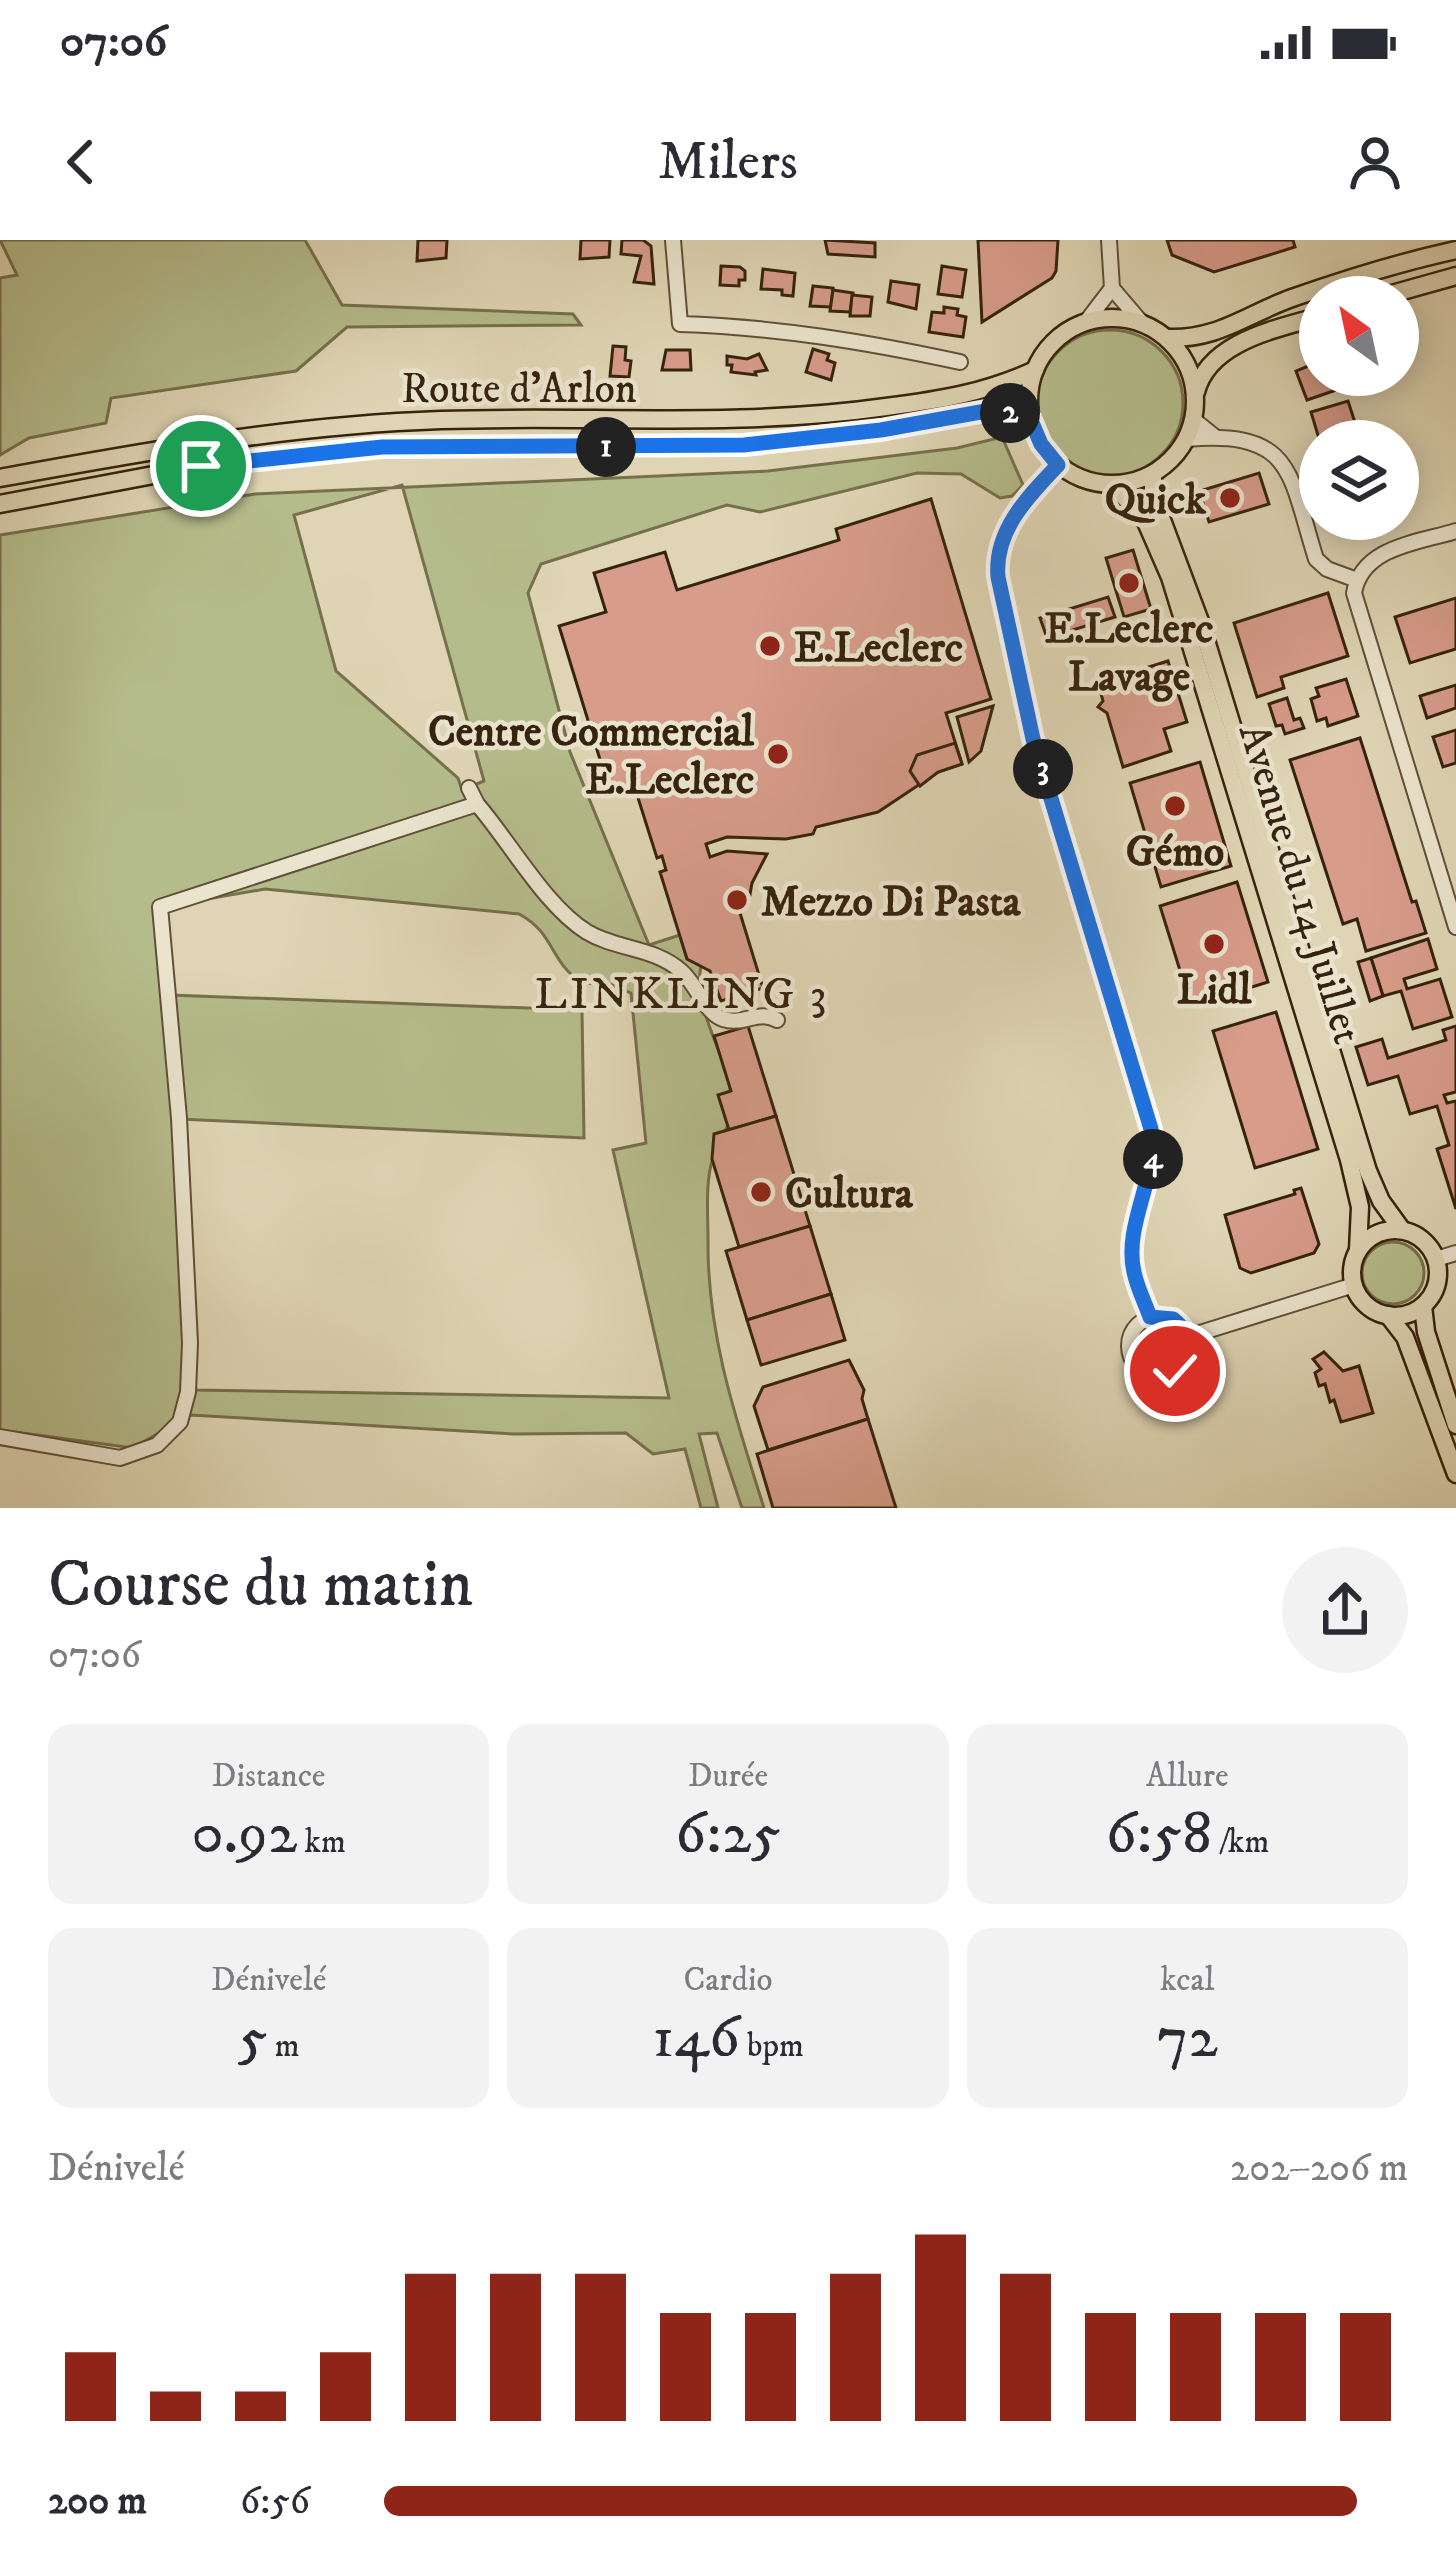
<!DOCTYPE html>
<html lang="fr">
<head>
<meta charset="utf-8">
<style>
	body { margin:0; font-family:"IM FELL DW Pica",serif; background:#f2f2f3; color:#2b2b33; height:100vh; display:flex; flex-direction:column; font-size:45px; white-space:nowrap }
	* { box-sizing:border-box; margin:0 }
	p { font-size:39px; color:#7c7c81 }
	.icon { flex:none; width:66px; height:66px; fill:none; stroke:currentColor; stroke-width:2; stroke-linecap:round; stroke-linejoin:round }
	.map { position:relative; height:1268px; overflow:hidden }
	.panel { display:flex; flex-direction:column; background:#fff; flex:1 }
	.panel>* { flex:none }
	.needle { width:78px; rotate:327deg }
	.fabs { position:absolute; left:1299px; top:36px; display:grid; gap:24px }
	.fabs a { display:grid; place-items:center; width:120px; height:120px; border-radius:50%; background:#fff; box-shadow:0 6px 30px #0003; font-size:60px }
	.pin { position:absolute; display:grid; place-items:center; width:102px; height:102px; color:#fff; margin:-51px; border:6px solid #fff; border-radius:50%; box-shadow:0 3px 12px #0007 }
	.km { position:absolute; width:60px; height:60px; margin:-30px; border-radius:50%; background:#222; color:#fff; font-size:33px; line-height:60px; text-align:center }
	.round { display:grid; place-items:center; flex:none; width:126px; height:126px; border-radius:63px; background:#f2f2f3 }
	.head { display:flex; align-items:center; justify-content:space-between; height:204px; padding:0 48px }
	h1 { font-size:66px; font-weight:600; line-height:90px }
	.metrics { display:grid; grid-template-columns:repeat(3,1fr); gap:18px; height:204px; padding:12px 48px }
	.metrics div { display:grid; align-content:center; border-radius:24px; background:#f2f2f3; text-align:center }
	.metrics b { font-size:60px; font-weight:600 }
	.metrics small { font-size:33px; font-weight:400 }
	.metrics p { font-size:33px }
	.chart { height:336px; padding:24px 48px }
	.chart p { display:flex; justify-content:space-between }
	.chart svg { width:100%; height:216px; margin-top:12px; stroke:#8f2418; stroke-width:6 }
	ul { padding:0 48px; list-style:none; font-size:39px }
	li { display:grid; grid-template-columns:192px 144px 1fr; align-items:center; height:90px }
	li i { height:30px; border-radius:15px; background:#8f2418 }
	.status { display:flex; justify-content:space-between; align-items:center; height:84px; padding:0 60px; background:#fff; direction:ltr }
	.status svg { height:33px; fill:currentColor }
	header { display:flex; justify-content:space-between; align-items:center; height:156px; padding:0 48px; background:#fff; font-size:54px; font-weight:600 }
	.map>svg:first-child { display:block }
</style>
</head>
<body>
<div class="status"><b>07:06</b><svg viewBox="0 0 49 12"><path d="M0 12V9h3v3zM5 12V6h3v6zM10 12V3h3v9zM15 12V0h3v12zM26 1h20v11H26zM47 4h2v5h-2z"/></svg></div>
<header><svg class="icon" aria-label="back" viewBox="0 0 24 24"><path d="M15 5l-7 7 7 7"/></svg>Milers<svg class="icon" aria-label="person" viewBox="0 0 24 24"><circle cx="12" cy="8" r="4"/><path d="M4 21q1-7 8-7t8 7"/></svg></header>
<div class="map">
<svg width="1456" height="1268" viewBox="0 0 1456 1268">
	<rect width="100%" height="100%" fill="#dfd5b4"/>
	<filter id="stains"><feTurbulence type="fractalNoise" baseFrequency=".00167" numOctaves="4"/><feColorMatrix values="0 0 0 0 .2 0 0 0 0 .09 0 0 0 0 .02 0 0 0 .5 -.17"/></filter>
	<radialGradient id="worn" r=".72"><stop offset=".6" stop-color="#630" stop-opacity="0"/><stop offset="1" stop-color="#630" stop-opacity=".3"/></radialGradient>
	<g fill="#b5bc8b" stroke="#76704c" stroke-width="3" fill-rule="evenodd">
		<polygon points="0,0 305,0 342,65 573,74 581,85 347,87 296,131 111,158 106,183 29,198 0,215 0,38 17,35"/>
		<circle cx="1110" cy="163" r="73"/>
		<path d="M 1002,197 L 1023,245 L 1012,256 L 1000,258 L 961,234 L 917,233 L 760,272 L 727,265 L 541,324 L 528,353 L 570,512 L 649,705 L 680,695 L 687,719 L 701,726 C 692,768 724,808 730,849 C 736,885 722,891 713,918 C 705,941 708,976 708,1000 C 707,1095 736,1179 764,1268 L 742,1268 L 717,1193 L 699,1194 L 718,1268 L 701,1268 L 685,1209 L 653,1214 L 626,1193 L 514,1194 L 190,1175 L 133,1208 L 0,1190 L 0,295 L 255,254 L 768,231 L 957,208 ZM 402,245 L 484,541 L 462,550 L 458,538 L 336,431 L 294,275 ZM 265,649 L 519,674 C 556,694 547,719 583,744 L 605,742 L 631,753 L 646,903 L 613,910 L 669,1158 L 196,1150 L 190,1103 L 179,879 L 584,898 L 582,770 L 170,755 L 161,667 Z"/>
		<circle cx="1393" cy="1033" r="31"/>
	</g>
	<g fill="#d79c8a" stroke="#36230d" stroke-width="3">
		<polygon points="418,0 447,0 446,18 417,21"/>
		<polygon points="581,0 610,0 609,17 580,19"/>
		<polygon points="622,0 643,0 651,6 654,44 634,42 641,16 621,14"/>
		<polygon points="825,0 875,3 875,17 828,14"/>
		<polygon points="978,0 1058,0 1056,31 1052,38 982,82"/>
		<polygon points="1167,0 1293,0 1295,7 1214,32 1172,15"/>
		<polygon points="721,26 740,27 745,31 745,40 739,40 739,46 720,45"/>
		<polygon points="942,26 966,30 962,57 938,54"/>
		<polygon points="763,29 795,33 793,56 782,55 782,50 761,49"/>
		<polygon points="891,41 919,45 916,69 888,62"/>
		<polygon points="813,46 833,48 831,67 810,66"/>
		<polygon points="833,50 853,53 850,72 830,71"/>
		<polygon points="852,55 872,57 870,76 850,76"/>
		<polygon points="944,67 958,69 957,75 966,77 963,97 929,92 932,72 944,73"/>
		<polygon points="613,106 626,107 625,120 631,121 629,137 610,136"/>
		<polygon points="813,109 829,114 827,120 835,123 831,140 806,132"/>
		<polygon points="666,110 690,110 691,130 662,130"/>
		<polygon points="759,114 767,130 755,132 756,135 731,132 732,125 727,125 727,116 747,119"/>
		<polygon points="1320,121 1320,135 1341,135 1345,147 1307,160 1296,131"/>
		<polygon points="1348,161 1361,201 1320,202 1311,172"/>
		<polygon points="1259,233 1269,264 1209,282 1203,263 1196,265 1193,253"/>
		<polygon points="931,259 991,459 946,473 962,524 938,532 878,572 816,587 813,594 786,599 727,597 706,604 710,617 727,611 767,614 752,643 748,666 740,673 763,748 721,761 710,731 687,719 660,632 666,630 662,616 657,618 634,545 610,552 559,386 606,372 594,333 665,312 677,350 839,300 836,289"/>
		<polygon points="1133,310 1151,369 1124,377 1106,318"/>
		<polygon points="1328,353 1348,416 1281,437 1284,448 1257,457 1234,383"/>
		<polygon points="1108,357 1115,377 1047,398 1040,378"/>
		<polygon points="1456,358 1456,409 1410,423 1395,377"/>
		<polygon points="1168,421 1187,482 1164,489 1171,511 1123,527 1107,473 1098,467 1103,461 1098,443"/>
		<polygon points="1346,439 1358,476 1328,486 1326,478 1317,481 1311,459 1319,456 1316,448"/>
		<polygon points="1456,445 1456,468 1427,478 1420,456"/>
		<polygon points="1287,458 1294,480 1300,478 1304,488 1285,494 1282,485 1276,486 1269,464"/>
		<polygon points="993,466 981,511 969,522 957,477"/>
		<polygon points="1456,490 1456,523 1443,527 1433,497"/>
		<polygon points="1360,498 1412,662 1416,661 1426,693 1366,711 1357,679 1343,684 1290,520"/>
		<polygon points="955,503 962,524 938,532 920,546 910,531 917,515"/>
		<polygon points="1200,522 1231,626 1161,647 1130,543"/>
		<polygon points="1237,642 1268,742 1191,766 1160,666"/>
		<polygon points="1428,699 1437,729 1404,739 1407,749 1440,739 1452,777 1413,789 1401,751 1383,756 1371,718"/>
		<polygon points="1371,718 1383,756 1370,761 1358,722"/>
		<polygon points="1276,772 1318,909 1255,928 1213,791"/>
		<polygon points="748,786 776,876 729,890 718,855 731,851 714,796"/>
		<polygon points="1456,786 1456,852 1444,855 1447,863 1456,861 1456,969 1437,909 1449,905 1437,866 1410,874 1398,836 1368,845 1356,807 1382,799 1388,818 1446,800 1443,790"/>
		<polygon points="776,876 810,986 739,1007 712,919 714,894"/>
		<polygon points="1301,948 1319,1004 1314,1013 1251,1033 1240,1028 1225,975 1295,954 1294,950"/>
		<polygon points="810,986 831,1054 747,1080 726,1011"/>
		<polygon points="831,1054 845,1100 761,1125 747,1080"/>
		<polygon points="1324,1112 1343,1131 1359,1126 1373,1173 1341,1182 1334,1160 1330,1162 1325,1144 1319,1146 1315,1133 1321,1129 1313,1119"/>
		<polygon points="849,1120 864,1150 862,1159 868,1179 768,1210 754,1166 763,1147"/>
		<polygon points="868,1179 896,1268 773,1268 757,1214"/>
	</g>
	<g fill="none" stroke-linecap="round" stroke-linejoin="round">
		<defs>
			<g id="minor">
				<path d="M 673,0 L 680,84 C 776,87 867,102 960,122"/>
				<polyline points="1109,0 1112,48 1141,82"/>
				<polyline points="1086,82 1112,48"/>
				<polyline points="1194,180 1215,197"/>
				<path d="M 1187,199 C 1294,190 1289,233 1316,319 L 1327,329 L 1357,340"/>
				<path d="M 1058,225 C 1028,257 994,290 997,337 L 1033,499 L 1151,889 C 1159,937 1123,984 1133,1032 C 1137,1047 1145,1063 1150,1077"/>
				<path d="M 1456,291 C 1417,303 1362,307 1354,353 L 1456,687"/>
				<path d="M 469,548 L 477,564 C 510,602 545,666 587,692 C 617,710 654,707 681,731 C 696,743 705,773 723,779 C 744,786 758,769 777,780"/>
				<polyline points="1436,1019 1456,1013"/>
				<circle cx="1159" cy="1106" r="30"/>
				<polyline points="1187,1097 1354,1045"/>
				<polyline points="0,1197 120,1218 157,1205 180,1182 188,1152 190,1103 179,878 160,667 477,564"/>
			</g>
			<g id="major">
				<polyline points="1381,57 1456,36"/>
				<circle cx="1112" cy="161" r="83"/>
				<path d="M 1167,98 C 1218,100 1247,74 1292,58 C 1346,39 1401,22 1456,10"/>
				<path d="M 1196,152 C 1209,101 1277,89 1320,76"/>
				<polyline points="1153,234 1153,256 1201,384 1368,931 1381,961 1402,990"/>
				<path d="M 0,238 C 147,211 292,185 441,180 C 590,175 737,188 886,167 C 940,160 985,153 1035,130"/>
				<polyline points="1114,245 1146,282 1170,337 1349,920 1360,967 1358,1010"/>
				<polyline points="0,264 201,226 382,207 744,205 881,190 997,169 1031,178"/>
				<circle cx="1395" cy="1033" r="43"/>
				<polyline points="1423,1066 1426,1092 1456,1185"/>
				<polyline points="1388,1075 1405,1097 1456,1234"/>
			</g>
		</defs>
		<use href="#minor" stroke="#605037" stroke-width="18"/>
		<use href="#major" stroke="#36230d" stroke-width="21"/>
		<use href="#minor" stroke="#eae4ce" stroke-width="14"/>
		<use href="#major" stroke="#dfd5b4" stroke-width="16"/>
	</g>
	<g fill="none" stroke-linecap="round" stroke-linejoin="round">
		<defs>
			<path id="route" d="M 201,226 L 382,207 L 744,205 L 881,190 L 997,169 L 1030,178 L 1041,204 L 1058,225 C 1028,257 994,290 998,337 L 1033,499 L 1151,889 C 1159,937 1123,984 1134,1032 C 1137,1047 1145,1063 1150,1077 L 1173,1079 C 1192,1094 1193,1114 1175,1131"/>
		</defs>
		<use href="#route" stroke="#fff" stroke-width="24"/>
		<use href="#route" stroke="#1a73e8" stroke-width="15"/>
	</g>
	<g fill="#8f2418" stroke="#eae4ce" stroke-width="4.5">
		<circle cx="1230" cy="258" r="12"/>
		<circle cx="1129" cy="343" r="12"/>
		<circle cx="770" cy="406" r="12"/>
		<circle cx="778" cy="514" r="12"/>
		<circle cx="1175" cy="566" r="12"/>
		<circle cx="737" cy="660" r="12"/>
		<circle cx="1214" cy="704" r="12"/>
		<circle cx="761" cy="952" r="12"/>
	</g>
	<g text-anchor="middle" stroke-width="9" stroke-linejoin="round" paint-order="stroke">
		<g font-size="42" fill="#36230d" stroke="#eae4ce">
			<text x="519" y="162">Route d'Arlon</text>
			<text transform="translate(1302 643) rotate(73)" y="15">Avenue du 14 Juillet</text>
		</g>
		<g font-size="42" font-weight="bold" fill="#36230d" stroke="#eae4ce">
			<text x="1206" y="273" text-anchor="end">Quick</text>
			<text x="1129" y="402">E.Leclerc<tspan x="1129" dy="48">Lavage</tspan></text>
			<text x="794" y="421" text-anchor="start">E.Leclerc</text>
			<text x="754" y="505" text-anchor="end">Centre Commercial<tspan x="754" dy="48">E.Leclerc</tspan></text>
			<text x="1175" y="625">Gémo</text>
			<text x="761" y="675" text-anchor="start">Mezzo Di Pasta</text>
			<text x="1214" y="763">Lidl</text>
			<text x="785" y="967" text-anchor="start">Cultura</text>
		</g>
		<g font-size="45" letter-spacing="3" fill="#36230d" stroke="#eae4ce">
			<text x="682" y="768">LINKLING 3</text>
		</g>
	</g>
	<rect width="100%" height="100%" filter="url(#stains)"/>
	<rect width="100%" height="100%" fill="url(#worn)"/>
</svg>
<div class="fabs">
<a><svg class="needle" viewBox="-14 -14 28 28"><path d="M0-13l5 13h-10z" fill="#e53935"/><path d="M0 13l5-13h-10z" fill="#7c7c81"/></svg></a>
<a><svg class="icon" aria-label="layers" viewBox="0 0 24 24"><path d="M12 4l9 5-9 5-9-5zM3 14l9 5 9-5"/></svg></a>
</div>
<div class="pin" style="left:201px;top:226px;background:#1e9e55"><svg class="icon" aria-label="arrive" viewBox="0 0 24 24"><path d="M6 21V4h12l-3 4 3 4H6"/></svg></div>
<div class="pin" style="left:1175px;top:1131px;background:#d93025"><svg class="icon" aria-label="check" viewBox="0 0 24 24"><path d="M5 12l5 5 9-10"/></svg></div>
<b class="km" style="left:606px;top:207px">1</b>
<b class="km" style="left:1010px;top:173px">2</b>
<b class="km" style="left:1043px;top:529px">3</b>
<b class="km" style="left:1153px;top:919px">4</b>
</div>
<section class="panel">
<div class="head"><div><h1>Course du matin</h1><p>07:06</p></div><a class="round"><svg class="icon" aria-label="share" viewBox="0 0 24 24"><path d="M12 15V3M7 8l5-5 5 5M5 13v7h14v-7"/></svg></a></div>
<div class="metrics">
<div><p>Distance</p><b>0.92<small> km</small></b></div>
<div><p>Durée</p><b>6:25</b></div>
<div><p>Allure</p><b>6:58<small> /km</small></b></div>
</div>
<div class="metrics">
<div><p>Dénivelé</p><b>5<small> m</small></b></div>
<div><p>Cardio</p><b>146<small> bpm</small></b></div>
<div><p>kcal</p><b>72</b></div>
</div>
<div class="chart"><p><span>Dénivelé</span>202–206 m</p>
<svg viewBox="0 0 160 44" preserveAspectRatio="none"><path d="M5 44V30M15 44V38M25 44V38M35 44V30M45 44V14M55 44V14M65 44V14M75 44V22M85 44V22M95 44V14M105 44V6M115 44V14M125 44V22M135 44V22M145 44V22M155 44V22"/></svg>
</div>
<ul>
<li><b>200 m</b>6:56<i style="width:95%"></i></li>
</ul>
</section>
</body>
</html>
